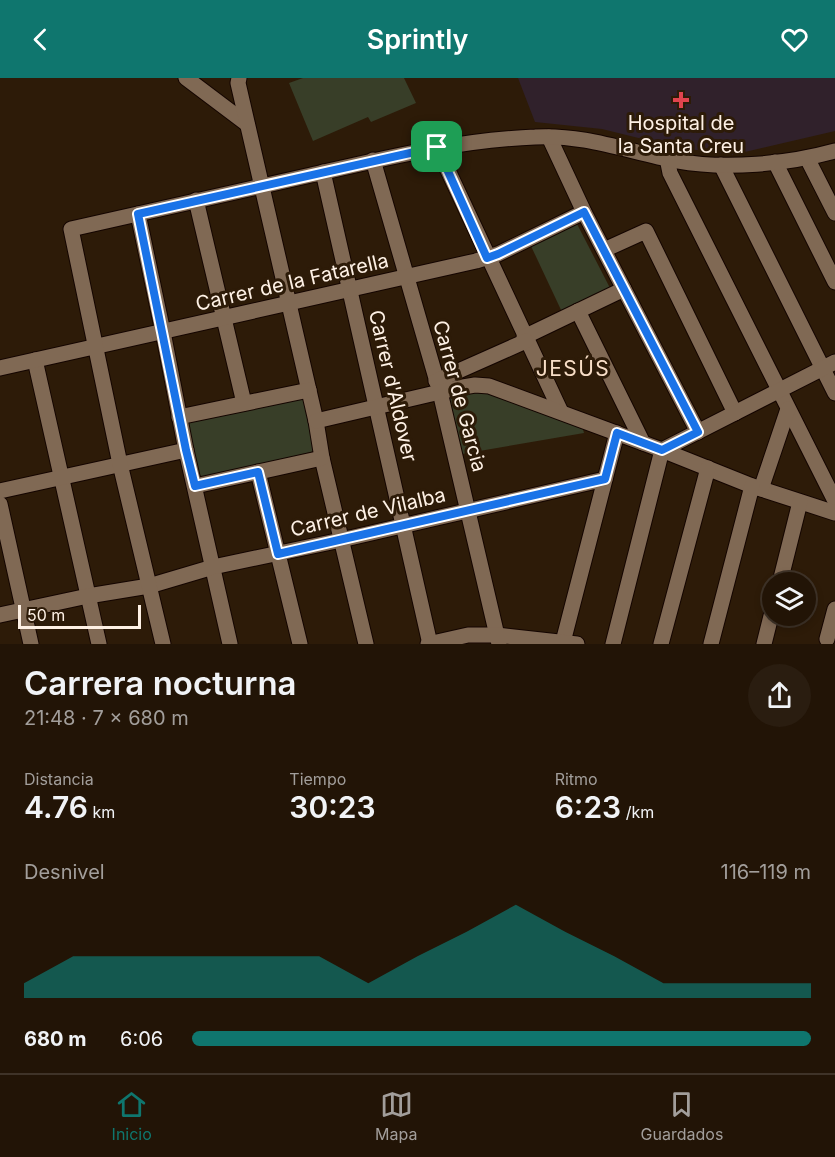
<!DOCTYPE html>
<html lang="es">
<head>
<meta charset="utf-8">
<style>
	body { margin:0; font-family:Inter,sans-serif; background:#2a1d10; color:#f1f3f6; height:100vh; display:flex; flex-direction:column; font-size:22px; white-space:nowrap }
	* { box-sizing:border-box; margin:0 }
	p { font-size:20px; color:#a29e9b }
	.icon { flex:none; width:33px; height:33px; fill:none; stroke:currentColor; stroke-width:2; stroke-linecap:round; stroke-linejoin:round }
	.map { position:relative; height:566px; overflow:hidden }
	.details { display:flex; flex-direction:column; background:#221406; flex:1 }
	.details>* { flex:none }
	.fabs { position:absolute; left:762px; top:494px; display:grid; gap:12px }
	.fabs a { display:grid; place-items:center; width:54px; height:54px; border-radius:50%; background:#221406; box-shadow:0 3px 9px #0003,0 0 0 2px #3f3328; font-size:30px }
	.scale { position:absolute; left:18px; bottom:15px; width:123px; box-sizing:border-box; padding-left:6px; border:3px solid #fef1e5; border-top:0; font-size:16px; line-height:21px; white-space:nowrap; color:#fef1e5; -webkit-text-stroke:4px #2d1b08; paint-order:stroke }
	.pin { position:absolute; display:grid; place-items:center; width:51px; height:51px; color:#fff; margin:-26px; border-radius:12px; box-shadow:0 3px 9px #0006 }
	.round { display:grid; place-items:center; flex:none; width:63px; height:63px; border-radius:32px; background:#2a1d10 }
	.headline { display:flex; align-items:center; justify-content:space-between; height:102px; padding:0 24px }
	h1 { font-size:33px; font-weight:600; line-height:45px }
	.stats { display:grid; grid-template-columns:repeat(3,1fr); gap:9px; height:102px; padding:6px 24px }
	.stats div { display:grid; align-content:center }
	.stats b { font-size:30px; font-weight:600 }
	.stats small { font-size:16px; font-weight:400 }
	.stats p { font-size:16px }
	.chart { height:168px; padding:12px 24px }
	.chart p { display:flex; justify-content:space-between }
	.chart svg { width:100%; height:108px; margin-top:6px; fill:#0f766e; opacity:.7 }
	ul { padding:0 24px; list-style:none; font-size:20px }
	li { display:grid; grid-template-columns:96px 72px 1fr; align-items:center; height:45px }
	li i { height:15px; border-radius:8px; background:#0f766e }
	header { display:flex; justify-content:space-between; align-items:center; height:78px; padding:0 24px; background:#0f766e; color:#fff; font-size:27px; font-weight:600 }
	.menu { display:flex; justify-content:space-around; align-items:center; height:84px; border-top:2px solid #3f3328; background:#221406; font-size:16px; color:#a29e9b }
	.menu a { display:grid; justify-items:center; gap:3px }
	.menu .selected { color:#0f766e }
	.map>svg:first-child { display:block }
</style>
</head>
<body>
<header><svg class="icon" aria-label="back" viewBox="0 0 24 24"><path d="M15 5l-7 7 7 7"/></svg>Sprintly<svg class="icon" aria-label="heart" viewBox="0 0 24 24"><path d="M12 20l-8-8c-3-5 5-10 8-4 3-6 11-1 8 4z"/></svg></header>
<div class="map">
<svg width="835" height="566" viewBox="0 0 835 566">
	<rect width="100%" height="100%" fill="#2d1b08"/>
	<polygon fill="#30212b" points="518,0 835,0 835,53 732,77 675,69 602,51 535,44"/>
	<g fill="#383e28">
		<polygon points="303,0 404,0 416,25 371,44 368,39 313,63 289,5"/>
		<polygon points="577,146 610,210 562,234 531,168"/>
		<polygon points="487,313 582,348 584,355 462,376 449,320 459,315"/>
		<polygon points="303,320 315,372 311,374 203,399 198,396 188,347 190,344"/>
	</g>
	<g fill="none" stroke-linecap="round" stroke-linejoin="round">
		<defs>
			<g id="street">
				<polyline points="186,0 247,46"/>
				<polyline points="239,0 238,5 316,343 322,380 366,566"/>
				<polyline points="549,59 584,134 698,354"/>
				<polyline points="437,69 561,334"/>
				<polyline points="667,80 670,95 835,423"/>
				<polyline points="807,80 835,135"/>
				<polyline points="373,82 440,314 499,566"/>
				<polyline points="775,84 835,204"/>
				<polyline points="721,87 835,315"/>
				<polyline points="323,94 430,566"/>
				<polyline points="196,122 244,325"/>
				<polyline points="138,136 163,254 186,372 230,566"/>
				<polyline points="604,172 646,153 735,335"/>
				<polyline points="578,233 643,365"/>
				<polyline points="524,259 624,211"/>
				<polyline points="35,282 99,566"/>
				<polyline points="0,290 476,183 498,176 584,134"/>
				<polyline points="436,303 526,263"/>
				<polyline points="179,339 309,312"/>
				<polyline points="316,343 457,310 475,307 489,308 662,372 752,408 835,435"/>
				<polyline points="258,394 300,566"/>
				<polyline points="195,408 322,380"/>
				<polyline points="761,411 788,331"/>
				<polyline points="0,413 186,372"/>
				<polyline points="0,426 31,566"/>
				<polyline points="780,504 800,424"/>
				<polyline points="0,537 88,518 149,508 213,489 341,462 605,401"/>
				<polyline points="827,561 835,531"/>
				<polyline points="563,564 617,355"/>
				<path d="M 163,566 L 120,386 L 71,151 C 151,133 231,115 311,97 C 385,80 458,62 535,59 C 584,56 629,74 677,83 C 726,92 788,86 835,73"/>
				<polyline points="428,566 468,557 497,557 577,566"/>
				<polyline points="613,566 662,372 835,284"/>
				<polyline points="661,566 708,390"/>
				<polyline points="711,566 752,408"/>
				<polyline points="764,566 772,534"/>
			</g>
		</defs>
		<use href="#street" stroke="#140500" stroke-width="17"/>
		<use href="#street" stroke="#806954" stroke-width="15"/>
	</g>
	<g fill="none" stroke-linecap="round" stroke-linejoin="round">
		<defs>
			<polygon id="route" points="437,69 487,180 498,176 584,134 698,354 662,372 617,355 605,401 278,476 258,394 195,408 186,372 138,136"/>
		</defs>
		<use href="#route" stroke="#fff" stroke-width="12"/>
		<use href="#route" stroke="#1a73e8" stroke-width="8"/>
	</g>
	<path fill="#e0444e" stroke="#2d1b08" stroke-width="2" d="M678 13h6v6h6v6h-6v6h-6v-6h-6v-6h6z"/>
	<g text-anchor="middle" stroke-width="6" stroke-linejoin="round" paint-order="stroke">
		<g font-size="20" fill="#fef1e5" stroke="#2d1b08">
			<text x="681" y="52">Hospital de<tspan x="681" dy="23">la Santa Creu</tspan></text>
		</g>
		<g font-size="20" fill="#fef1e5" stroke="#2d1b08">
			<text transform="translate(292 204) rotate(-13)" y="7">Carrer de la Fatarella</text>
			<text transform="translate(393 308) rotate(77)" y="7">Carrer d'Aldover</text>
			<text transform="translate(460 318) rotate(75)" y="7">Carrer de Garcia</text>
			<text transform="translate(368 434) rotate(-13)" y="7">Carrer de Vilalba</text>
		</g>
		<g font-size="21" letter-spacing="1.5" fill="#f8dec7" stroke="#2d1b08">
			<text x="573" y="298">JESÚS</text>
		</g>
	</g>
</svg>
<div class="fabs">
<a><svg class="icon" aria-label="layers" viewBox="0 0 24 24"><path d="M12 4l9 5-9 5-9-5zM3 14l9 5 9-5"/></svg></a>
</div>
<div class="scale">50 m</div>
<div class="pin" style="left:437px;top:69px;background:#1e9e55"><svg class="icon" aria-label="arrive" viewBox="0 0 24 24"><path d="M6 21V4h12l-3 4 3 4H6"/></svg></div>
</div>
<section class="details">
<div class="headline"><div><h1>Carrera nocturna</h1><p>21:48 · 7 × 680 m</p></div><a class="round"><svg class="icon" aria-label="share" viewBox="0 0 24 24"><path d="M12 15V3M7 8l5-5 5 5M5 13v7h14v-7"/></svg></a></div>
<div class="stats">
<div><p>Distancia</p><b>4.76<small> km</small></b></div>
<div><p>Tiempo</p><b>30:23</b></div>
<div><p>Ritmo</p><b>6:23<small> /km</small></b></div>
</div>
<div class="chart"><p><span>Desnivel</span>116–119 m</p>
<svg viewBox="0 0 160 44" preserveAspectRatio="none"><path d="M0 44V38L10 27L20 27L30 27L40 27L50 27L60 27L70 38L80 27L90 17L100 6L110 17L120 27L130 38L140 38L150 38L160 38V44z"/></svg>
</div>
<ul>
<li><b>680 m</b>6:06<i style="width:100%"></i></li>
</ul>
</section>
<nav class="menu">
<a class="selected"><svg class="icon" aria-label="home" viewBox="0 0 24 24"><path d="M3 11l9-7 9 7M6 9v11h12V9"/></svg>Inicio</a>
<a><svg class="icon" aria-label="map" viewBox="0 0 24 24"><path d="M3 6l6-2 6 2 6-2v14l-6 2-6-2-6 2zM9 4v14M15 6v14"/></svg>Mapa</a>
<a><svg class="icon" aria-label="saved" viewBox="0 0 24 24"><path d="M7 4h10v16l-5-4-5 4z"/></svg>Guardados</a>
</nav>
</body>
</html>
